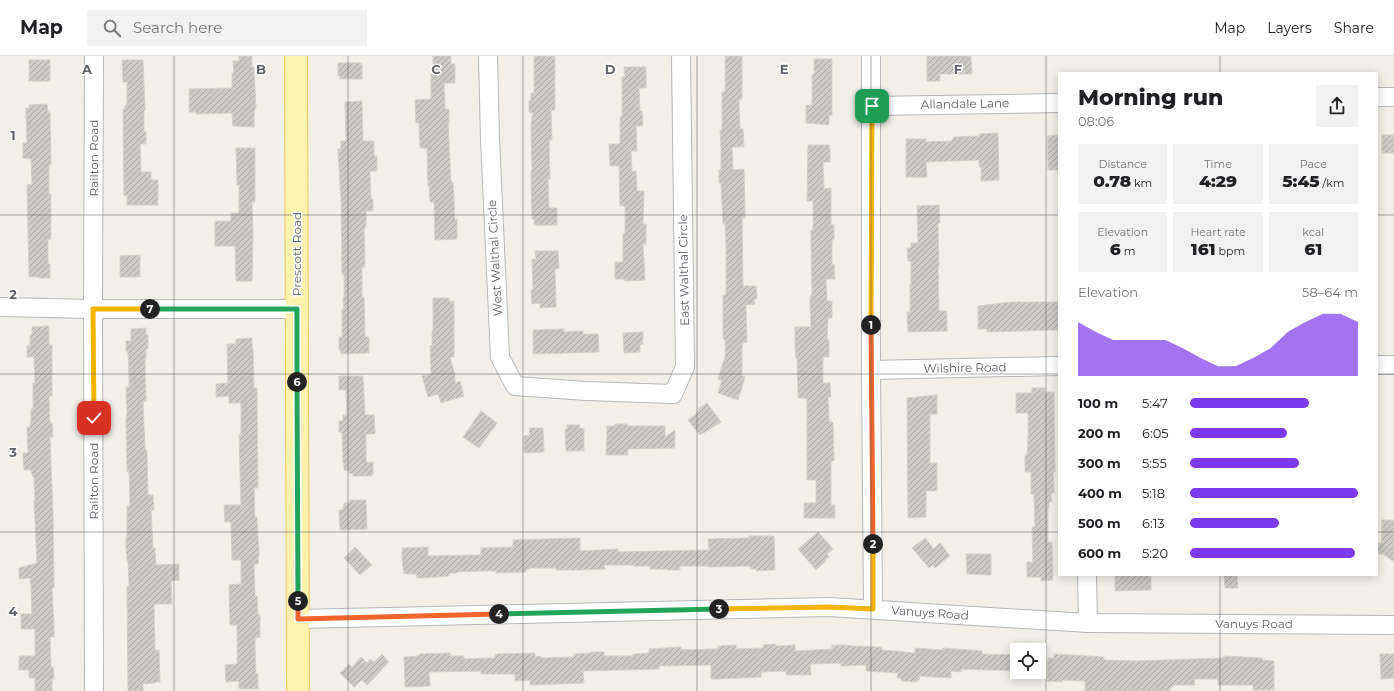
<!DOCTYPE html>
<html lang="en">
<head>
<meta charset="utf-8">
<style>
	body { margin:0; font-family:Montserrat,sans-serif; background:#f2f2f2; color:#202124; height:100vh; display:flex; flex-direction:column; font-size:15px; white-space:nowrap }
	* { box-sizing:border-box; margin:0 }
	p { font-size:13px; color:#757577 }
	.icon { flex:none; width:22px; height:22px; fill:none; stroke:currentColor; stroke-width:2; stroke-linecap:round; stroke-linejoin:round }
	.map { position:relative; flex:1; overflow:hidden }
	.side { position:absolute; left:1058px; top:16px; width:320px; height:504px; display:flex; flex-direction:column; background:#fff; border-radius:0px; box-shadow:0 2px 10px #0003 }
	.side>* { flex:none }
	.buttons { position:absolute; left:1010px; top:587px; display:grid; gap:8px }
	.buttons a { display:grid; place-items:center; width:36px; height:36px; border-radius:0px; background:#fff; box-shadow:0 2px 10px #0003; font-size:20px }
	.pin { position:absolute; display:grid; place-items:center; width:34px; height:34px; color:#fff; margin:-17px; border-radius:8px; box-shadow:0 2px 6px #0006 }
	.km { position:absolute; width:20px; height:20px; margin:-10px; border-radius:50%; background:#222; color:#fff; font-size:11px; line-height:20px; text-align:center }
	.round { display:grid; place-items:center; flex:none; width:42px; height:42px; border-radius:0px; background:#f2f2f2 }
	.overview { display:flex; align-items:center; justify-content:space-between; height:68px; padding:0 20px }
	h1 { font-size:22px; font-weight:800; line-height:30px }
	.metrics { display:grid; grid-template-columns:repeat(3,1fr); gap:6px; height:68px; padding:4px 20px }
	.metrics div { display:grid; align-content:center; border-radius:0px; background:#f2f2f2; text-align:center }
	.metrics b { font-size:17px; font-weight:800 }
	.metrics small { font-size:11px; font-weight:400 }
	.metrics p { font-size:11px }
	.chart { height:112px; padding:8px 20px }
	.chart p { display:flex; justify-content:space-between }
	.chart svg { width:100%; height:72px; margin-top:4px; fill:#7c3aed; opacity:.7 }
	ul { padding:0 20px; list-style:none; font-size:13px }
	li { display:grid; grid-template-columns:64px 48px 1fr; align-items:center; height:30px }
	li i { height:10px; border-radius:5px; background:#7c3aed }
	header { display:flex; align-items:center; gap:24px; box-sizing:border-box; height:56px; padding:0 20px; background:#fff; border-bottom:1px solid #e0e0e0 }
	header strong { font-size:19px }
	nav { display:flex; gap:22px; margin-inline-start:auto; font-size:14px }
	.search { width:280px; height:36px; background:#f2f2f2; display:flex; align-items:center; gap:10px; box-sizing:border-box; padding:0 14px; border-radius:0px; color:#757577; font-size:15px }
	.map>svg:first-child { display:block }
</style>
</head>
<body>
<header>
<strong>Map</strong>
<div class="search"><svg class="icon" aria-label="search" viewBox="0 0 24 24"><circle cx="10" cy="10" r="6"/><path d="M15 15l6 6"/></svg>Search here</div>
<nav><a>Map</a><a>Layers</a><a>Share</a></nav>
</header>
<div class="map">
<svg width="1394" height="635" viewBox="0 0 1394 635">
	<defs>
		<pattern id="building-hatch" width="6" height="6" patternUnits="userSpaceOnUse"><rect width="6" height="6" fill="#cccac5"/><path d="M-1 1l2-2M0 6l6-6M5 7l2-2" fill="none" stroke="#a9a8a4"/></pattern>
	</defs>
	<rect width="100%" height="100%" fill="#f1efe8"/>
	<g fill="url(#building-hatch)" stroke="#d6d1c6">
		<polygon points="239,0 252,0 252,11 254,11 254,14 256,52 254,55 254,71 233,70 232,57 196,58 196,56 189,56 189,33 232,32 232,17 234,17 233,5 239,5"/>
		<polygon points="433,0 451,0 451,8 455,8 455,27 444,27 445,53 449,53 449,67 448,67 451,126 453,126 455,164 457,163 457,183 435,184 434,146 430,146 429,130 428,130 427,92 420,92 419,67 416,67 415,44 431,43 431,18 433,18"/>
		<polygon points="534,0 555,0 555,54 551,54 552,84 549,84 550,123 548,123 549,152 557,152 557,169 534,169 534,163 532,163 531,115 532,115 531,67 533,57 529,56 529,45 531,45 531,37 534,37"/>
		<polygon points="725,0 742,0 742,43 739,44 740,73 743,73 744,91 732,91 733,114 744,113 745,162 742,162 743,230 756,230 757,243 754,243 755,248 746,249 747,286 742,287 742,320 745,321 738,344 718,337 722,324 718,323 725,301 725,283 723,283 723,239 726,239 726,192 725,167 723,168 721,127 719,127 719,114 721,114 721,92 720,74 722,74 722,36 725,36"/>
		<polygon points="927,0 971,0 972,18 940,18 940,25 927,25"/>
		<polygon points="814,3 832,3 832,59 829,59 829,69 806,67 806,49 812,49 812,19 814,18"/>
		<rect x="29" y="4" width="21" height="21"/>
		<polygon points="122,4 143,4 145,54 144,54 144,76 146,76 146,88 140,88 141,116 151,116 151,124 158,124 158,149 127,149 127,139 124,140 123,53 125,53 125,49 127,49 127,26 123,26"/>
		<polygon points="338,7 362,7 362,23 340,23 340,20 338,20"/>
		<polygon points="624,11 646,11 646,32 639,32 640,55 642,55 643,70 636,70 637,95 631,95 632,115 636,115 637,135 644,135 643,168 646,168 646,188 643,188 645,224 625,225 624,223 615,223 615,206 623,206 623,178 625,178 625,150 620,150 619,110 610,110 609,88 619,88 620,87 620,61 622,60 622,21 625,21"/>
		<polygon points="362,45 363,85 374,85 374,100 377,100 377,115 370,115 371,143 373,143 373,155 366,155 366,169 365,172 364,173 365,211 362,211 362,241 364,241 365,281 369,281 369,297 341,298 341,294 339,294 339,281 342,281 342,253 344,253 343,242 344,242 344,218 342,218 341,145 338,93 341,93 341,85 346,85 345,46"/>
		<polygon points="47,48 48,56 50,56 51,109 49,109 49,138 51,138 51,183 48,183 48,208 50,208 50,222 39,222 39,221 29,221 27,129 32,128 32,126 31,103 23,102 23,87 27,87 26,52 29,52 29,49"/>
		<polygon points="998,77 999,124 981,125 981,111 979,111 979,104 926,106 927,121 906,121 906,83 926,83 926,86 952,85 952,83 954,83 954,81 980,80 979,78"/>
		<polygon points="1059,79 1059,114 1048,114 1047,80"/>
		<rect x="1382" y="79" width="12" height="18"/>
		<polygon points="808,89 829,89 830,93 830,106 823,106 824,133 831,132 831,169 834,169 834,184 832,184 832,209 834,208 835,223 826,223 827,245 832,245 832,262 828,262 827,284 829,284 829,301 823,301 823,327 830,327 831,341 828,341 829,366 833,366 834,405 831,405 831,449 835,449 835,462 804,462 804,447 816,447 816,424 807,424 807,342 798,342 797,302 796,302 795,291 795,271 811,271 810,243 811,239 812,239 811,190 811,174 813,174 813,145 807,145"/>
		<polygon points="236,92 255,92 255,146 252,146 253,180 252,225 236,225 235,190 215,190 215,165 231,165 231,157 239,157 239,129 237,129"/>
		<polygon points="939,149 940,167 938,167 939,210 938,210 939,255 947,255 947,275 908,276 907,256 910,256 910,229 911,229 911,205 908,205 907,192 911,192 911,187 918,187 917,150"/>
		<polygon points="535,195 558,195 559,212 555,213 556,251 540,252 540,247 532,248 531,234 533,234 532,203 536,203"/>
		<polygon points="140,199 140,221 120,221 120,200"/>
		<polygon points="433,242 449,242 449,246 454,245 454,301 450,301 455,319 455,327 460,325 464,340 441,347 438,338 428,341 422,320 431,318 430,290 432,289 432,275 433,275"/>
		<polygon points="1011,246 1059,246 1059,274 987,276 987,273 978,273 978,250"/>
		<polygon points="49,270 49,289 52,289 52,340 49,340 50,367 52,367 53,381 50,381 53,455 54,532 52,532 54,571 54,581 50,581 51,611 53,611 54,623 52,623 52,635 35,635 35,622 29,622 29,614 19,614 19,600 35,600 35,573 21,573 21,558 32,558 31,528 30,522 19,523 19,512 37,507 34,445 35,445 34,421 33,421 31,414 24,414 23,397 28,397 27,371 30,371 30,367 31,367 31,353 33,353 33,327 35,327 34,301 27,301 27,290 30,290 30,279 32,279 32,271"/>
		<polygon points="146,272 146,279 148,279 148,293 146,293 146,303 145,303 146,345 143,346 145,394 147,394 148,439 153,439 154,454 151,454 153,492 155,492 156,509 179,508 179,524 171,525 172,548 154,548 155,594 159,594 160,626 155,626 155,627 143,628 143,635 128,635 127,531 129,531 128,505 127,505 126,490 126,482 127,481 127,450 130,450 129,416 127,416 126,363 127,356 126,335 126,331 129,331 129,322 128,296 126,296 126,285 131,285 131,273"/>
		<polygon points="564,273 564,276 583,275 583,278 598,278 599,296 533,298 533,274"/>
		<polygon points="643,276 643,288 640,289 640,296 624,297 623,277"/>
		<polygon points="252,282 252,293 253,293 254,332 257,332 258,432 254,432 255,461 257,461 259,497 258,508 254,508 255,540 257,540 258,559 260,559 260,581 255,582 255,591 256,618 258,618 258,633 239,633 239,625 226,626 225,609 237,608 237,569 230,569 229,529 241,528 241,504 232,504 231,466 225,466 224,449 241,449 239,379 241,379 241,347 229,347 229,340 216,341 216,328 228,327 227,288 236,288 236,283"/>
		<polygon points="339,320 363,320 365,359 374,359 375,376 374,378 366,378 366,404 368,407 373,406 373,418 372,418 372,420 353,420 353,418 349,417 349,415 344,414 344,407 343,407 342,376 339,376 339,365 343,365 343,359 347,359 346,334 339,334"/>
		<polygon points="1032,332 1045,332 1045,336 1054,336 1055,416 1053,416 1054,437 1051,437 1052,446 1049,446 1049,452 1048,452 1048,486 1052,486 1053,524 1041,525 1041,521 1027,521 1027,506 1033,506 1032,471 1035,471 1034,438 1031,438 1031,416 1025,416 1025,399 1027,399 1028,384 1028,357 1016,357 1016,337 1032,337"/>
		<polygon points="937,339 937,358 930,358 930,407 937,407 937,435 926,435 926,461 908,462 907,342"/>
		<polygon points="707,347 721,366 700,379 688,364 696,358 696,357 699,354 698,353"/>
		<polygon points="481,355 497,367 479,392 463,381"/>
		<polygon points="615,368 627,368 627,370 665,370 665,381 675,374 675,392 628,393 628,399 606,399 607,370 615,370"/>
		<polygon points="567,369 580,369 579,372 584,373 584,395 566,395 565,373 567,373"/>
		<polygon points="529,372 543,372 544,396 524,397 524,380 530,379"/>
		<polygon points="350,444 366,444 367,473 340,474 339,454 343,454 344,447 350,447"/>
		<polygon points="1382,464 1394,464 1394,506 1383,498 1377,498 1377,487 1382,487"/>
		<polygon points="818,476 833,493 827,498 829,501 825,504 826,505 816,514 798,493"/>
		<polygon points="749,480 774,480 775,514 756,515 756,513 752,513 750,512 750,510 709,511 709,510 680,510 680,514 668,514 668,513 650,513 650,510 634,510 634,509 604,509 605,513 581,514 556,514 556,512 531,512 526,514 526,516 496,517 496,515 480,515 457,516 457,517 449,517 449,520 421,522 417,522 416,518 404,518 402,504 402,492 428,491 428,500 481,499 481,492 513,491 513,484 580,482 580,495 618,493 618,496 659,495 709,494 708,483 749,482"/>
		<polygon points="925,482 934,493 940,487 950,500 935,512 932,509 929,512 912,492"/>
		<polygon points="355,491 372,509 360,519 344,502"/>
		<polygon points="966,498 991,498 991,519 967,518"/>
		<polygon points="1115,519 1151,519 1151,534 1115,535"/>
		<polygon points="1224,519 1237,519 1238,532 1225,532"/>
		<polygon points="776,588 776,590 795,589 795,595 832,593 832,589 847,589 851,590 882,591 882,594 915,597 915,592 943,594 943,592 982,595 982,598 1017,599 1017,615 961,613 961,616 951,615 951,622 920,620 919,624 917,624 917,626 901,625 901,622 897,622 898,617 866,615 866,609 841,610 841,607 810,608 811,619 786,619 786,615 761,616 761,621 719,623 711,623 711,609 659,610 659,613 583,615 584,627 530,629 530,624 515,625 515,618 481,618 481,615 429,616 430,630 405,631 404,601 419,600 419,598 450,597 450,600 464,600 464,603 495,602 495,598 535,597 535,601 541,600 541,602 574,601 574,598 591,597 591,596 604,596 604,600 633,600 633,598 649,597 649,593 681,591 681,594 711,593 718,593 718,590 736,589 736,593 763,592 763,589"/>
		<polygon points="382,598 389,606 367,629 362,624 354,631 340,617 349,608 352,611 361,601 367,607 370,603 374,606"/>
		<polygon points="1054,598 1104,601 1104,604 1136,605 1224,602 1224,600 1262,602 1262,604 1274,605 1274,634 1253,634 1253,629 1218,629 1218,623 1194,623 1195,629 1173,629 1173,631 1170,631 1170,635 1085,635 1085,625 1062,624 1062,626 1047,625 1048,602 1054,602"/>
		<polygon points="1380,598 1394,598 1394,622 1381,623"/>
	</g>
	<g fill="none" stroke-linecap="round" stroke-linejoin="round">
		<defs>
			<g id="minor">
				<polyline points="488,0 490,83 500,301 515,330 586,335 673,338 685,311 681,0"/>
				<polyline points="871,0 871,314 873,553"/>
				<polyline points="1377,41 1394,41"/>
				<polyline points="872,50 1059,47"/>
				<polyline points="0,251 93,253 297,253"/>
				<polyline points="1377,309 1394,309"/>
				<polyline points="871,314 1059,310"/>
				<polyline points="1087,519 1088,567"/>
				<polyline points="298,563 829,551 1088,567 1394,569"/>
				<polyline points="94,635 93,253 94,0"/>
			</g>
			<polyline id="major" points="296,0 298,635"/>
		</defs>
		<use href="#minor" stroke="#b5b8bc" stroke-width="20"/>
		<use href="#major" stroke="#f2c960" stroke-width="24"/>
		<use href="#minor" stroke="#fff" stroke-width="18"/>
		<use href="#major" stroke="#fff2af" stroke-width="22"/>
	</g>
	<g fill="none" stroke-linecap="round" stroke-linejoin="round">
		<defs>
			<polyline id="split-1" points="871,269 872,50"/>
			<polyline id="split-2" points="871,269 873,488"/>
			<polyline id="split-3" points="719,553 829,551 873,553 873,488"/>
			<polyline id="split-4" points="499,558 719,553"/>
			<polyline id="split-5" points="298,545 298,563 499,558"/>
			<polyline id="split-6" points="297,326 298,545"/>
			<polyline id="split-7" points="150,253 297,253 297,326"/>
			<polyline id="split-8" points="94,362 93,253 150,253"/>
		</defs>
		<use href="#split-1" stroke="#fff" stroke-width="8"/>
		<use href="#split-2" stroke="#fff" stroke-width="8"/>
		<use href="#split-3" stroke="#fff" stroke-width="8"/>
		<use href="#split-4" stroke="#fff" stroke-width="8"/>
		<use href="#split-5" stroke="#fff" stroke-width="8"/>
		<use href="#split-6" stroke="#fff" stroke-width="8"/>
		<use href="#split-7" stroke="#fff" stroke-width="8"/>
		<use href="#split-8" stroke="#fff" stroke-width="8"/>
		<use href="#split-1" stroke="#f5b400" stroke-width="5"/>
		<use href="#split-2" stroke="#f0652b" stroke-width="5"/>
		<use href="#split-3" stroke="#f5b400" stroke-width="5"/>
		<use href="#split-4" stroke="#22a559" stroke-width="5"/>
		<use href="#split-5" stroke="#f0652b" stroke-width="5"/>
		<use href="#split-6" stroke="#22a559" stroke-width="5"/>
		<use href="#split-7" stroke="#22a559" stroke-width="5"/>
		<use href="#split-8" stroke="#f5b400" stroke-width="5"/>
	</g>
	<path fill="none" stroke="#5f6368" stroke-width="1" stroke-opacity="0.55" d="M 174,0 L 174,635M 348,0 L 348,635M 523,0 L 523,635M 697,0 L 697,635M 871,0 L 871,635M 1046,0 L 1046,635M 1220,0 L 1220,17M 0,159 L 1059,159M 1377,159 L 1394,159M 0,318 L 1059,318M 1377,318 L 1394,318M 0,476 L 1059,476M 1377,476 L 1394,476M 1220,519 L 1220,635"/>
	<g text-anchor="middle" stroke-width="3" stroke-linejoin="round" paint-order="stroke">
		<g font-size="12" fill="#5f6368" stroke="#fff">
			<text transform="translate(965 48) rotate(-1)" y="4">Allandale Lane</text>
			<text transform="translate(94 102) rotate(-90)" y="4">Railton Road</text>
			<text transform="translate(297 198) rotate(-90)" y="4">Prescott Road</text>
			<text transform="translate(495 202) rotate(-93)" y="4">West Walthal Circle</text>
			<text transform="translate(684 214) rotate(-91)" y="4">East Walthal Circle</text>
			<text transform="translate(965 312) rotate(-1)" y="4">Wilshire Road</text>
			<text transform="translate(94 425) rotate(-90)" y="4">Railton Road</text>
			<text transform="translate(930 557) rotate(4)" y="4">Vanuys Road</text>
			<text x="1254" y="572">Vanuys Road</text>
		</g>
	</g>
	<g font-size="13" text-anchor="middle" font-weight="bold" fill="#5f6368" stroke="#fff" stroke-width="3" stroke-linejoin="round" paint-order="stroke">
		<text x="87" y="18">A</text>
		<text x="261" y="18">B</text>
		<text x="436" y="18">C</text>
		<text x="610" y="18">D</text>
		<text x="784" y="18">E</text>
		<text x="958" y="18">F</text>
		<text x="13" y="84">1</text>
		<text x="13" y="243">2</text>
		<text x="13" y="401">3</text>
		<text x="13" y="560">4</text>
	</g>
</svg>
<div class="buttons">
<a><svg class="icon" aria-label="locate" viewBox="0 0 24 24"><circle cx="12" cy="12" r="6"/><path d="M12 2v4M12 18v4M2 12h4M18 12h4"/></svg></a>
</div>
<div class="pin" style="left:872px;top:50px;background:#1e9e55"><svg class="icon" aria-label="arrive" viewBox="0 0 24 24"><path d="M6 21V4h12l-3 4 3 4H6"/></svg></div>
<div class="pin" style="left:94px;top:362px;background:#d93025"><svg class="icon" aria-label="check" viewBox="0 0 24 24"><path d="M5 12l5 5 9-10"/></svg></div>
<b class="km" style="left:871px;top:269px">1</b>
<b class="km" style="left:873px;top:488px">2</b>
<b class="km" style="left:719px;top:553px">3</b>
<b class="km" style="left:499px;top:558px">4</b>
<b class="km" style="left:298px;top:545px">5</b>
<b class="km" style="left:297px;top:326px">6</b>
<b class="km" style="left:150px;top:253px">7</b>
<section class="side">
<div class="overview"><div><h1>Morning run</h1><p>08:06</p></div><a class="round"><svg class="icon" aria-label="share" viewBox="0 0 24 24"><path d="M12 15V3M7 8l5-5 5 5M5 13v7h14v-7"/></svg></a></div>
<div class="metrics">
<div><p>Distance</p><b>0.78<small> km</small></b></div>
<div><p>Time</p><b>4:29</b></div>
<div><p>Pace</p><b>5:45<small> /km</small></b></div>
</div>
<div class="metrics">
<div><p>Elevation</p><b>6<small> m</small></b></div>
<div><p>Heart rate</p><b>161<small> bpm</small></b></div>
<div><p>kcal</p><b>61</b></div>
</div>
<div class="chart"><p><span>Elevation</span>58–64 m</p>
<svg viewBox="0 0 160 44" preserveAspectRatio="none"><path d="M0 44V11L10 17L20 22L30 22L40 22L50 22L60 27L70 33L80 38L90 38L100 33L110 27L120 17L130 11L140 6L150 6L160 11V44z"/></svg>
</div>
<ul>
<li><b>100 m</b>5:47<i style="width:71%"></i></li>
<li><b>200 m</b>6:05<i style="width:58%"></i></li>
<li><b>300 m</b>5:55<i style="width:65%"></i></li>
<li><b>400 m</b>5:18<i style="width:100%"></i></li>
<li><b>500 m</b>6:13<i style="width:53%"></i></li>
<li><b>600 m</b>5:20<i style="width:98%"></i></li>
</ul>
</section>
</div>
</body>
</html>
